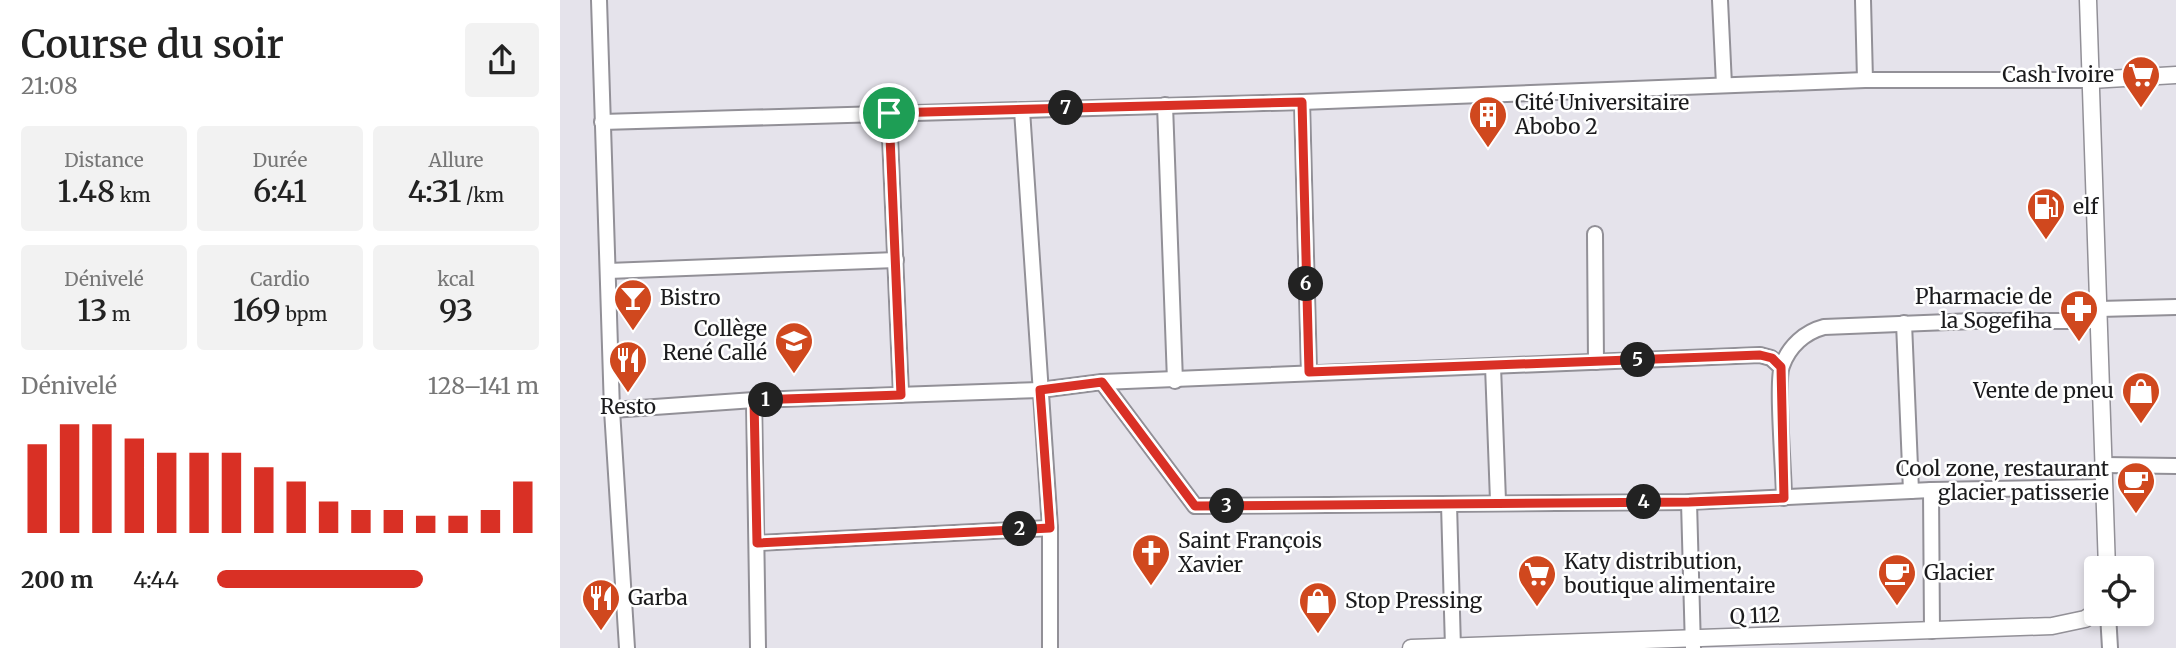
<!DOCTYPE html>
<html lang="fr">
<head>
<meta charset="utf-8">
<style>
	body { margin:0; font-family:Merriweather,serif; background:#f2f2f2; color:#222; height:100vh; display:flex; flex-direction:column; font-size:26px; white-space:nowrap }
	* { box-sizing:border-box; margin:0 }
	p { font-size:23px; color:#767676 }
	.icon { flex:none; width:38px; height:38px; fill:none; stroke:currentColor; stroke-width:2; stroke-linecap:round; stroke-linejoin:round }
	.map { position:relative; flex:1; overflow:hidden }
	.side { display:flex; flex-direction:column; background:#fff; width:560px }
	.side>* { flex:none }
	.tools { position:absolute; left:1524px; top:556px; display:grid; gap:14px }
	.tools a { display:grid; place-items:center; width:70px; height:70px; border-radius:7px; background:#fff; box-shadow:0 4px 10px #0003; font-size:35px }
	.pin { position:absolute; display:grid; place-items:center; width:60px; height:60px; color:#fff; margin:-30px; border:4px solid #fff; border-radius:50%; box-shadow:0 2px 7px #0007 }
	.km { position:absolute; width:35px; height:35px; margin:-18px; border-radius:50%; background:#222; color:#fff; font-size:19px; line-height:35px; text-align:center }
	.round { display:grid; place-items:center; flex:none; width:74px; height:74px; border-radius:7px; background:#f2f2f2 }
	.summary { display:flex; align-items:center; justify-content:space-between; height:119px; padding:0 21px }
	h1 { font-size:38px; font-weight:600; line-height:52px }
	.stats { display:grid; grid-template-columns:repeat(3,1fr); gap:10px; height:119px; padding:7px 21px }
	.stats div { display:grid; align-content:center; border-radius:7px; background:#f2f2f2; text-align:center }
	.stats b { font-size:30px; font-weight:600 }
	.stats small { font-size:19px; font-weight:400 }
	.stats p { font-size:19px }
	.chart { height:196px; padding:14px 21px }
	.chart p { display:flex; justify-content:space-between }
	.chart svg { width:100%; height:126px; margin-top:7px; stroke:#d93025; stroke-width:6 }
	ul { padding:0 21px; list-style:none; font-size:23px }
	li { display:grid; grid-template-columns:112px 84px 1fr; align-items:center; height:52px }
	li i { height:18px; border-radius:9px; background:#d93025 }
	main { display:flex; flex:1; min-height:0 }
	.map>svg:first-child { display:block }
</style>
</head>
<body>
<main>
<section class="side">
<div class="summary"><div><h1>Course du soir</h1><p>21:08</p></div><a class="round"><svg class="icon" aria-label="share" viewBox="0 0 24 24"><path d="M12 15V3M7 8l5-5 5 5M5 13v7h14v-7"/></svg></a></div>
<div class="stats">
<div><p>Distance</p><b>1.48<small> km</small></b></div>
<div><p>Durée</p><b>6:41</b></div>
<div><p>Allure</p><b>4:31<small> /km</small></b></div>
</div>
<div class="stats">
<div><p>Dénivelé</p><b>13<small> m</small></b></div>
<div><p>Cardio</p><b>169<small> bpm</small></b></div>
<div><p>kcal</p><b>93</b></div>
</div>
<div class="chart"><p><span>Dénivelé</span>128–141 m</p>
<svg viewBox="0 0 160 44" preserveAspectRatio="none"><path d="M5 44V13M15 44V6M25 44V6M35 44V11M45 44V16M55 44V16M65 44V16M75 44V21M85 44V26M95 44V33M105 44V36M115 44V36M125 44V38M135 44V38M145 44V36M155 44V26"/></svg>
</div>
<ul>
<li><b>200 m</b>4:44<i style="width:64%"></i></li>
</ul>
</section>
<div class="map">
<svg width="1616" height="648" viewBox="0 0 1616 648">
	<rect width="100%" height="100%" fill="#e5e3eb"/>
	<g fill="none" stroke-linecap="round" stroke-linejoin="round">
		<defs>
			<g id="minor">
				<polyline points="39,0 52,410 67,648"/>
				<polyline points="1160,0 1164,85"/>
				<polyline points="1303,0 1305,80"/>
				<polyline points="742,102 749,372"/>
				<polyline points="605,105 615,381"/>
				<polyline points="462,110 490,528 490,648"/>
				<polyline points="329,113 341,395"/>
				<polyline points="42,122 742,102 1305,80 1531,80"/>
				<polyline points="1035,234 1036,362"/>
				<polyline points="48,271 336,260"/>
				<polyline points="1539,309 1616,307"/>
				<polyline points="1344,323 1351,491"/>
				<polyline points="933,366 938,501"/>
				<polyline points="542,382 635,506 1129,502 1371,490 1544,487"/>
				<polyline points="194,400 198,648"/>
				<polyline points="52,410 194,400 480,390 542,382 1200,355 1211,358 1221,367"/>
				<polyline points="1544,465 1616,466"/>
				<polyline points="1371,490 1372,631"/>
				<path d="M 1224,498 C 1224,475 1216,381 1222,366 C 1229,346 1245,332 1264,327 L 1414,321 L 1539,321"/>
				<polyline points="1129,502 1133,648"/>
				<polyline points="889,504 893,648"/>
				<polyline points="197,543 490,528"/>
				<polyline points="1548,614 1550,648"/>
			</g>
			<g id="tertiary">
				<polyline points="1528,0 1547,569"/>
				<polyline points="1531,80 1616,75"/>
				<polyline points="851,648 1492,626 1525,619 1536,612"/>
			</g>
		</defs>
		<use href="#minor" stroke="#929097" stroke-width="18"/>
		<use href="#tertiary" stroke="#929097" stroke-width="19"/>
		<use href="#minor" stroke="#fff" stroke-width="14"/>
		<use href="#tertiary" stroke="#fff" stroke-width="16"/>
	</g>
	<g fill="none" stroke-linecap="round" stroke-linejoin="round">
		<defs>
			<polygon id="route" points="742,102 749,372 1200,355 1212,358 1221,367 1224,498 1129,502 635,506 542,382 480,390 490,528 197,543 194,400 341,395 329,113"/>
		</defs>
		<use href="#route" stroke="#fff" stroke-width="14"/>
		<use href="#route" stroke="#d93025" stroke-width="9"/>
	</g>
	<defs>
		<symbol id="supermarket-pin" viewBox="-11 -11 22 30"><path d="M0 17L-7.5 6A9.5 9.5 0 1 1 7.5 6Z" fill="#d0481e" stroke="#fff"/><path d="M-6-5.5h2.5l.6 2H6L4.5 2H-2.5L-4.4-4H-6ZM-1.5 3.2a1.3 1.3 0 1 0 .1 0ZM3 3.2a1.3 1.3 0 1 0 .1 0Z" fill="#fff"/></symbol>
		<symbol id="building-pin" viewBox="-11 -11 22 30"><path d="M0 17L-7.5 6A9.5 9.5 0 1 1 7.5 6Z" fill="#d0481e" stroke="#fff"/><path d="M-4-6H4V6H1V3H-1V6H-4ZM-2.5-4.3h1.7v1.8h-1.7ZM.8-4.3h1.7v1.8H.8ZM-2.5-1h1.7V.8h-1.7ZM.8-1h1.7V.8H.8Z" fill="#fff"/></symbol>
		<symbol id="fuel-pin" viewBox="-11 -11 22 30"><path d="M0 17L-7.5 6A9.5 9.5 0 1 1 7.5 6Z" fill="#d0481e" stroke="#fff"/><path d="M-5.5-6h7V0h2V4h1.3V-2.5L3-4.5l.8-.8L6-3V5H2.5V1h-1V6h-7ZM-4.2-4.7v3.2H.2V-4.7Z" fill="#fff"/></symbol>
		<symbol id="bar-pin" viewBox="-11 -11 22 30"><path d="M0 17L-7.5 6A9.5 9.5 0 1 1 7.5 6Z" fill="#d0481e" stroke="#fff"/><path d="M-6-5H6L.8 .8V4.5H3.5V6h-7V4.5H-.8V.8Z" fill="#fff"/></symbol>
		<symbol id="pharmacy-pin" viewBox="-11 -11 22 30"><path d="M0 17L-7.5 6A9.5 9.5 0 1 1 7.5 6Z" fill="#d0481e" stroke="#fff"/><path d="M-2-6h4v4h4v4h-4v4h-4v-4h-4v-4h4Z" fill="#fff"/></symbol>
		<symbol id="school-pin" viewBox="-11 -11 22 30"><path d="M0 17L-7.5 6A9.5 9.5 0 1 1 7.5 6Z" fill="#d0481e" stroke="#fff"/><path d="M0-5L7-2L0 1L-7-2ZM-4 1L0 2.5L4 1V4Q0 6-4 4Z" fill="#fff"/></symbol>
		<symbol id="restaurant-pin" viewBox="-11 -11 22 30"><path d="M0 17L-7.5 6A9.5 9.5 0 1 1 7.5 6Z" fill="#d0481e" stroke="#fff"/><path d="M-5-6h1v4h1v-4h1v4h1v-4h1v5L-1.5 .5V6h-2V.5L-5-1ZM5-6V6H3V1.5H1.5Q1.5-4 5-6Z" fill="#fff"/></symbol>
		<symbol id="shop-pin" viewBox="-11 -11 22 30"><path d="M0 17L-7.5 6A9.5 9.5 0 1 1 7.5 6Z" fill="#d0481e" stroke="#fff"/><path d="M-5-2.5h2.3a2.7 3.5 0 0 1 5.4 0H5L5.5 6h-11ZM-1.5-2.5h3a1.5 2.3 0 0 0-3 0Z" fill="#fff"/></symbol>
		<symbol id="cafe-pin" viewBox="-11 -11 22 30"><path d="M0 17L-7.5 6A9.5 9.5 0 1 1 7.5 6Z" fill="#d0481e" stroke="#fff"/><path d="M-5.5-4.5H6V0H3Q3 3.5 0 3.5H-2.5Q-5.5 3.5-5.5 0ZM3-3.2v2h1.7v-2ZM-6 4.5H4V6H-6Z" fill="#fff"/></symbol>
		<symbol id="church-pin" viewBox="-11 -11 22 30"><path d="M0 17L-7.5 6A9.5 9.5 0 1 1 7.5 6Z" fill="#d0481e" stroke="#fff"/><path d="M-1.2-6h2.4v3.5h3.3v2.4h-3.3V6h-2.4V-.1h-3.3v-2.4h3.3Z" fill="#fff"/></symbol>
	</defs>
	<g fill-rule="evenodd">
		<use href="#supermarket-pin" x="1559" y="53" width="44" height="60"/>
		<use href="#building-pin" x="906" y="93" width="44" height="60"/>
		<use href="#fuel-pin" x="1464" y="185" width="44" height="60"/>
		<use href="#bar-pin" x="51" y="276" width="44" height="60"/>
		<use href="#pharmacy-pin" x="1497" y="287" width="44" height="60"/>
		<use href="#school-pin" x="212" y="319" width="44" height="60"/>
		<use href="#restaurant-pin" x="46" y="338" width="44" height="60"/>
		<use href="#shop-pin" x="1559" y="369" width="44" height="60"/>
		<use href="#cafe-pin" x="1554" y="459" width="44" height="60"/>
		<use href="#church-pin" x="569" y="531" width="44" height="60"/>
		<use href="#cafe-pin" x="1315" y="551" width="44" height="60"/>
		<use href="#supermarket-pin" x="955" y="552" width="44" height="60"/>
		<use href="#restaurant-pin" x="19" y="576" width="44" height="60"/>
		<use href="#shop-pin" x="736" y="579" width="44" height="60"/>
	</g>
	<g text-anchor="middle" stroke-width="5" stroke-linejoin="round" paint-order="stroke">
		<g font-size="21" fill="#1b1b1d" stroke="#fff" text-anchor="start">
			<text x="1554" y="82" text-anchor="end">Cash Ivoire</text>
			<text x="955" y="110">Cité Universitaire<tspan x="955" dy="24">Abobo 2</tspan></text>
			<text x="1513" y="214">elf</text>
			<text x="1492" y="304" text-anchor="end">Pharmacie de<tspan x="1492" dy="24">la Sogefiha</tspan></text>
			<text x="100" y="305">Bistro</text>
			<text x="207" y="336" text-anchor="end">Collège<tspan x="207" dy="24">René Callé</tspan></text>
			<text x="1554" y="398" text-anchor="end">Vente de pneu</text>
			<text x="68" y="414" text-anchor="middle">Resto</text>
			<text x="1549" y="476" text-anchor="end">Cool zone, restaurant<tspan x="1549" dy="24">glacier patisserie</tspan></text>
			<text x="618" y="548">Saint François<tspan x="618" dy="24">Xavier</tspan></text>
			<text x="1004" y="569">Katy distribution,<tspan x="1004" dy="24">boutique alimentaire</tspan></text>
			<text x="1364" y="580">Glacier</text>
			<text x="68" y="605">Garba</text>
			<text x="785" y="608">Stop Pressing</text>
		</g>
		<g font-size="21" fill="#1b1b1d" stroke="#fff">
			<text transform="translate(1195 616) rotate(-2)" y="7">Q 112</text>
		</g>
	</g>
</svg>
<div class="tools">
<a><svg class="icon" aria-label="locate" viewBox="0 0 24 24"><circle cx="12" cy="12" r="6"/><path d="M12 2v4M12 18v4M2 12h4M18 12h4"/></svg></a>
</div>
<div class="pin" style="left:329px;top:113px;background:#1e9e55"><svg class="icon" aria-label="arrive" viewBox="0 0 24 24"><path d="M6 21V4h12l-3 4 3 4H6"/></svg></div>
<b class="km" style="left:206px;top:400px">1</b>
<b class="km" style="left:460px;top:529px">2</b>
<b class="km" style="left:667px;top:506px">3</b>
<b class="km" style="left:1084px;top:502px">4</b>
<b class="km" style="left:1078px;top:360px">5</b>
<b class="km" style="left:746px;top:284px">6</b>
<b class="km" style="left:506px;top:108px">7</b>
</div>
</main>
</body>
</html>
